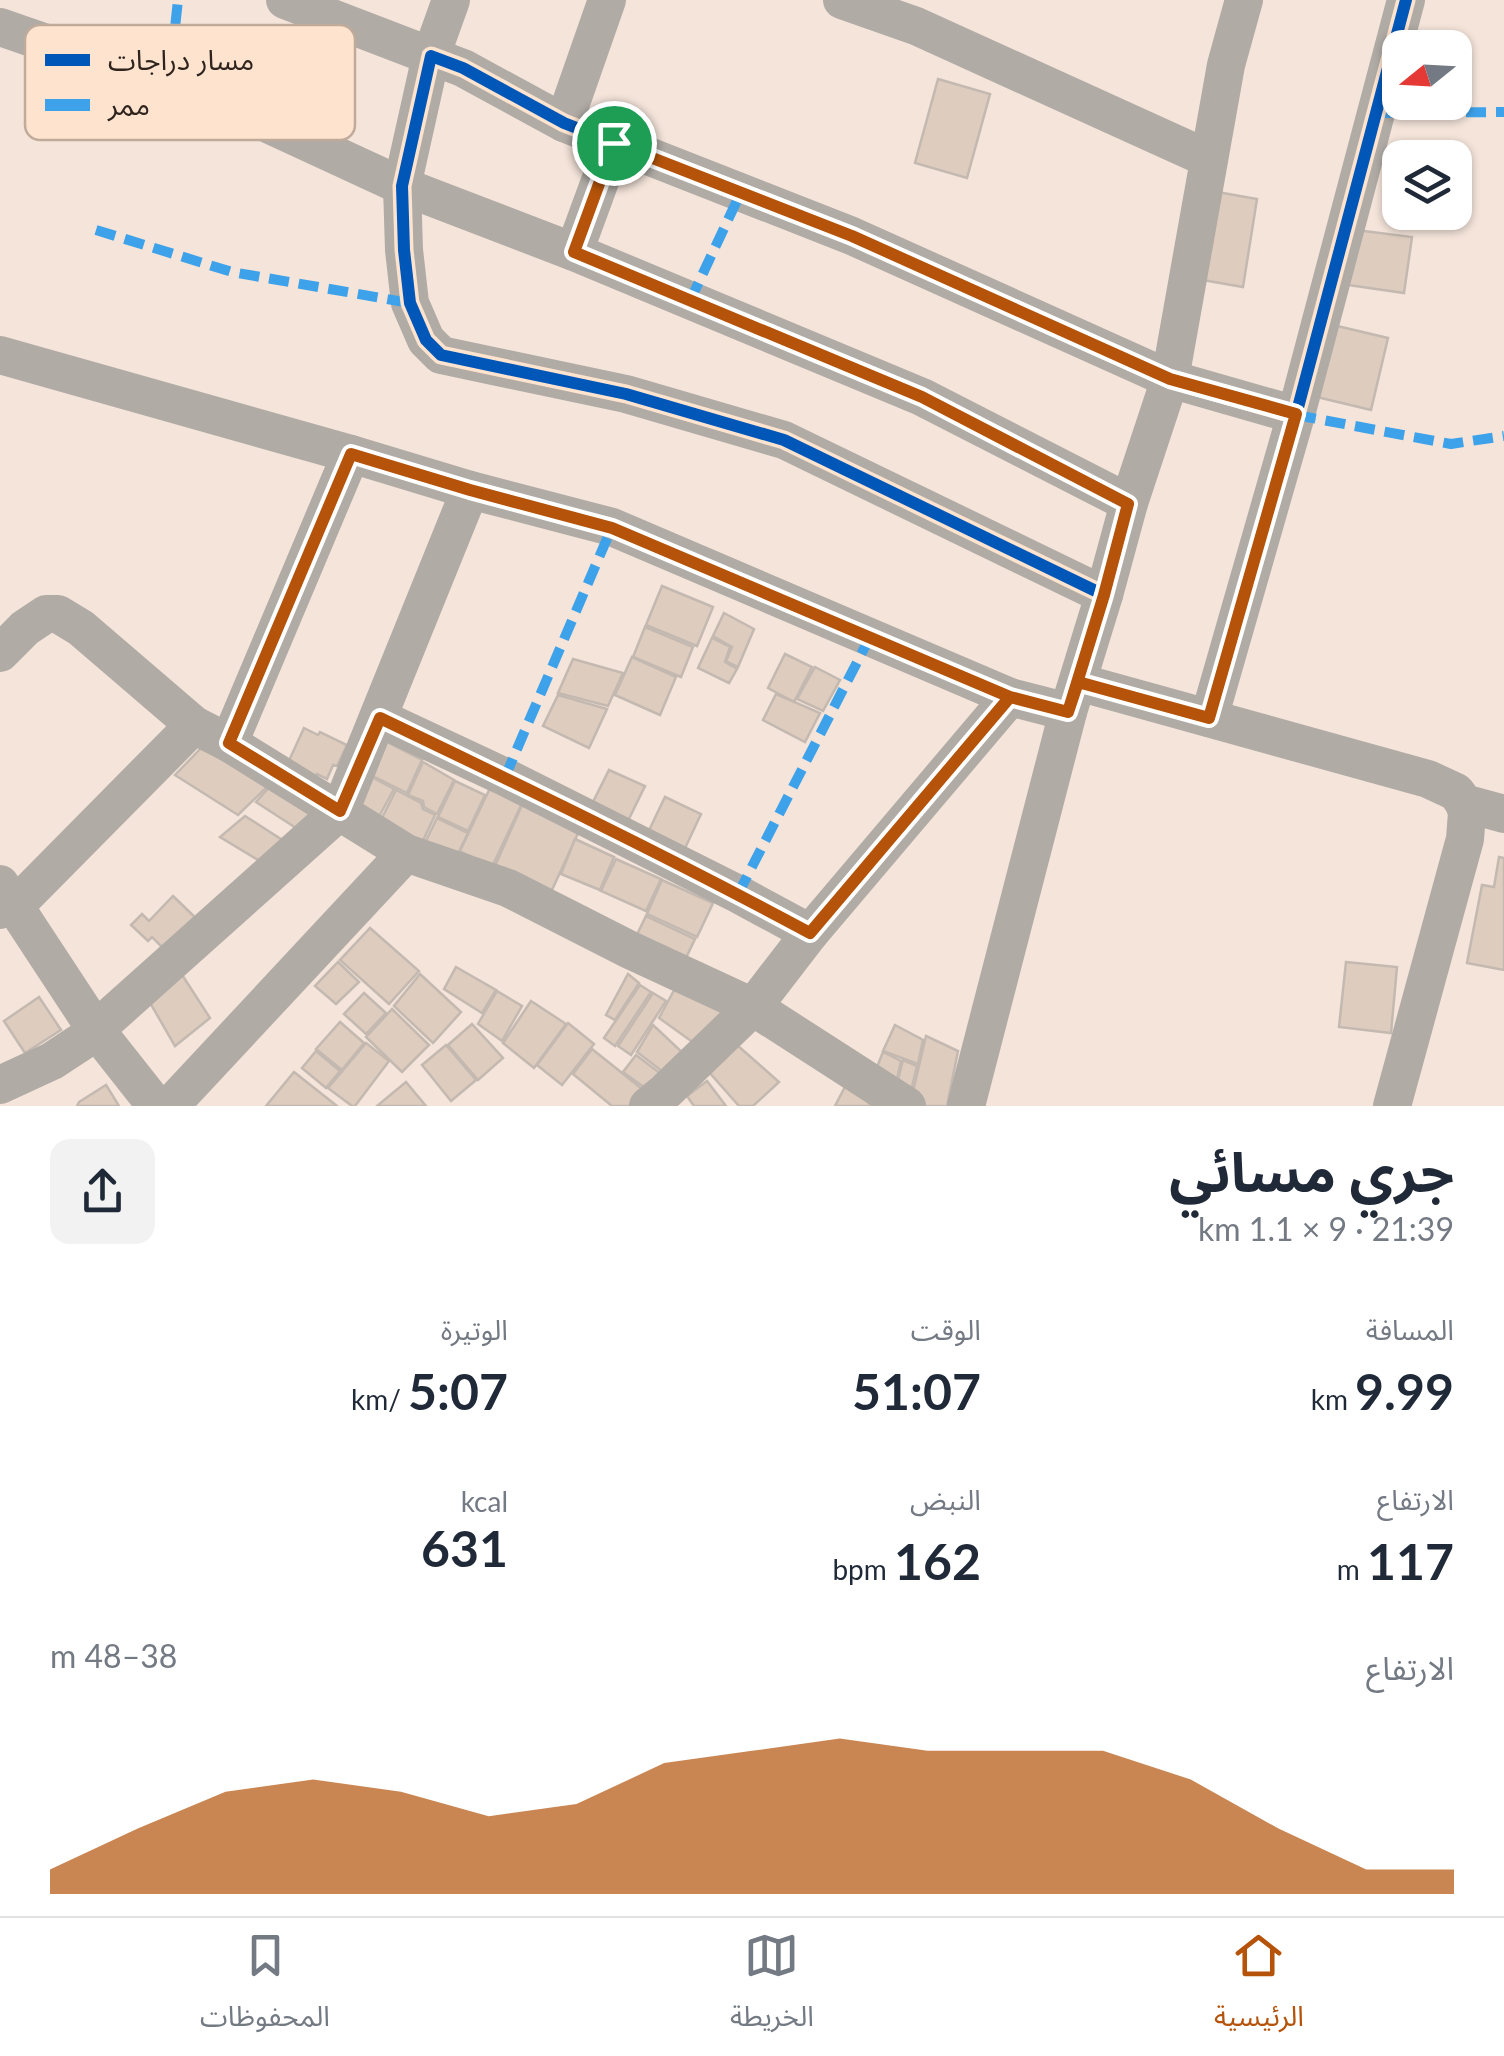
<!DOCTYPE html>
<html lang="ar">
<head>
<meta charset="utf-8">
<style>
	body { margin:0; font-family:Lato,"Noto Sans Arabic",sans-serif; background:#f2f2f3; color:#1f2937; direction:rtl; height:100vh; display:flex; flex-direction:column; font-size:38px; white-space:nowrap }
	* { box-sizing:border-box; margin:0 }
	p { font-size:32px; color:#747a83 }
	.icon { flex:none; width:55px; height:55px; fill:none; stroke:currentColor; stroke-width:2; stroke-linecap:round; stroke-linejoin:round }
	.map { position:relative; height:1106px; overflow:hidden; direction:ltr }
	.panel { display:flex; flex-direction:column; background:#fff; flex:1 }
	.panel>* { flex:none }
	.needle { width:65px; rotate:252deg }
	.tools { position:absolute; left:1382px; top:30px; display:grid; gap:20px }
	.tools a { display:grid; place-items:center; width:90px; height:90px; border-radius:20px; background:#fff; box-shadow:0 2px 8px #0004; font-size:50px }
	.pin { position:absolute; display:grid; place-items:center; width:85px; height:85px; color:#fff; margin:-42px; border:5px solid #fff; border-radius:50%; box-shadow:0 2px 10px #0007 }
	.round { display:grid; place-items:center; flex:none; width:105px; height:105px; border-radius:20px; background:#f2f2f3 }
	.overview { display:flex; align-items:center; justify-content:space-between; height:170px; padding:0 50px }
	h1 { font-size:55px; font-weight:700; line-height:75px }
	.stats { display:grid; grid-template-columns:repeat(3,1fr); gap:15px; height:170px; padding:10px 50px }
	.stats div { display:grid; align-content:center }
	.stats b { font-size:50px; font-weight:700 }
	.stats small { font-size:28px; font-weight:400 }
	.stats p { font-size:28px }
	.chart { height:280px; padding:20px 50px }
	.chart p { display:flex; justify-content:space-between }
	.chart svg { width:100%; height:180px; margin-top:10px; fill:#b45309; opacity:.7 }
	.dock { display:flex; justify-content:space-around; align-items:center; height:140px; border-top:2px solid #e0e1e3; background:#fff; font-size:28px; color:#747a83 }
	.dock a { display:grid; justify-items:center; gap:5px }
	.dock .on { color:#b45309 }
	.map>svg:first-child { display:block }
</style>
</head>
<body>
<div class="map">
<svg width="1504" height="1106" viewBox="0 0 1504 1106">
	<rect width="100%" height="100%" fill="#f4e4da"/>
	<g fill="#deccbe" stroke="#c4b9b0" stroke-width="2.5">
		<polygon points="938,79 990,94 967,178 915,163"/>
		<polygon points="1206,190 1257,199 1243,287 1191,278"/>
		<polygon points="1356,230 1412,237 1404,293 1348,285"/>
		<polygon points="1333,325 1388,338 1371,410 1317,397"/>
		<polygon points="662,586 713,607 697,646 646,625"/>
		<polygon points="724,613 754,629 738,667 726,661 732,647 713,636"/>
		<polygon points="645,627 693,647 681,677 633,657"/>
		<polygon points="712,638 730,647 725,662 737,669 729,683 698,668"/>
		<polygon points="785,654 812,667 794,702 768,688"/>
		<polygon points="632,657 676,677 660,715 615,695"/>
		<polygon points="573,659 623,673 608,706 558,693"/>
		<polygon points="815,667 840,680 823,711 797,699"/>
		<polygon points="776,694 820,713 805,742 763,720"/>
		<polygon points="558,695 607,709 589,748 543,726"/>
		<polygon points="304,728 318,735 320,732 347,745 337,766 333,765 327,779 317,774 314,779 287,765"/>
		<polygon points="383,740 422,760 407,793 367,773"/>
		<polygon points="206,743 270,784 238,815 175,775"/>
		<polygon points="423,762 454,780 437,814 424,807 423,801 408,795"/>
		<polygon points="609,770 645,786 622,833 586,816"/>
		<polygon points="366,774 394,789 376,822 348,807"/>
		<polygon points="455,781 485,795 468,831 438,817"/>
		<polygon points="274,782 319,811 299,830 256,802"/>
		<polygon points="492,784 524,799 492,867 460,851"/>
		<polygon points="396,790 421,803 423,809 435,815 420,847 378,826"/>
		<polygon points="665,797 701,814 679,861 643,843"/>
		<polygon points="523,803 580,829 551,892 495,866"/>
		<polygon points="245,816 287,843 263,863 220,837"/>
		<polygon points="437,818 468,833 452,866 423,847"/>
		<polygon points="575,839 614,857 600,890 561,874"/>
		<polygon points="1499,857 1504,858 1504,970 1467,963 1482,885 1494,887"/>
		<polygon points="616,859 661,879 646,911 601,891"/>
		<polygon points="662,880 713,903 697,937 647,914"/>
		<polygon points="173,896 200,922 169,954 152,937 148,941 131,925 142,914 149,921"/>
		<polygon points="646,916 695,939 680,970 631,947"/>
		<polygon points="370,928 419,971 389,1004 340,960"/>
		<polygon points="338,962 359,982 336,1004 315,986"/>
		<polygon points="1346,962 1397,967 1391,1033 1339,1027"/>
		<polygon points="177,967 210,1018 175,1046 145,994"/>
		<polygon points="456,967 496,990 482,1013 444,989"/>
		<polygon points="420,974 461,1012 433,1043 394,1006"/>
		<polygon points="628,974 639,983 615,1020 606,1015"/>
		<polygon points="678,983 737,1010 698,1046 659,1018"/>
		<polygon points="640,985 651,992 615,1046 604,1038"/>
		<polygon points="497,991 522,1006 502,1041 478,1024"/>
		<polygon points="364,993 386,1013 366,1034 344,1014"/>
		<polygon points="653,993 666,1001 631,1055 618,1046"/>
		<polygon points="39,997 61,1030 25,1053 4,1021"/>
		<polygon points="531,1001 566,1024 534,1068 503,1043"/>
		<polygon points="392,1009 429,1045 402,1072 366,1037"/>
		<polygon points="340,1022 364,1043 342,1070 316,1049"/>
		<polygon points="568,1023 594,1044 562,1085 537,1065"/>
		<polygon points="472,1024 503,1058 478,1080 448,1045"/>
		<polygon points="653,1025 684,1054 667,1075 637,1052"/>
		<polygon points="895,1025 923,1040 918,1064 883,1051"/>
		<polygon points="926,1036 958,1051 947,1106 926,1106 911,1100"/>
		<polygon points="366,1043 389,1061 355,1106 352,1106 328,1088"/>
		<polygon points="446,1045 476,1080 451,1101 422,1065"/>
		<polygon points="737,1045 779,1082 753,1106 739,1106 709,1072"/>
		<polygon points="592,1049 647,1093 635,1106 612,1106 573,1074"/>
		<polygon points="316,1051 340,1071 326,1088 302,1068"/>
		<polygon points="883,1052 901,1061 895,1088 873,1077"/>
		<polygon points="636,1055 665,1077 652,1093 623,1072"/>
		<polygon points="903,1060 917,1066 908,1103 894,1096"/>
		<polygon points="294,1072 337,1106 266,1106"/>
		<polygon points="707,1081 726,1106 694,1106 687,1096"/>
		<polygon points="848,1081 872,1106 835,1106"/>
		<polygon points="406,1082 426,1106 377,1106"/>
		<polygon points="106,1085 119,1106 77,1106 79,1102"/>
	</g>
	<g fill="none" stroke-linecap="round" stroke-linejoin="round">
		<g stroke="#b0aba5" stroke-width="38">
			<polyline points="285,0 431,56 451,0"/>
			<polyline points="842,0 916,26 1209,159"/>
			<polyline points="0,27 233,108 402,186 574,252 922,397 1129,503"/>
			<polyline points="564,123 607,0"/>
			<polyline points="574,252 614,143"/>
			<polyline points="0,355 351,454 470,490 612,527 1010,697 1068,712"/>
			<polyline points="1104,595 784,440 626,394 441,355 426,340 410,303 404,250 402,186 431,56 463,68 564,123 852,236 1170,379 1296,415 1406,0"/>
			<polyline points="0,653 25,628 46,614 58,614 81,628 194,725 229,743 406,853 508,888 630,950 753,1007 907,1106"/>
			<polyline points="1078,682 1428,779 1456,792 1464,803 1504,814"/>
			<polyline points="379,718 505,777 738,894 810,933"/>
			<polyline points="1209,718 1296,415"/>
			<polyline points="229,743 351,454"/>
			<polyline points="0,884 96,1030 156,1106"/>
			<polyline points="0,910 15,906 194,725"/>
			<polyline points="0,1085 52,1061 84,1040 340,811 470,490"/>
			<polyline points="170,1106 406,853"/>
			<polyline points="648,1106 666,1091 753,1007 810,933 1010,697"/>
			<polyline points="966,1106 1068,712 1104,595 1129,503 1170,379 1226,65 1244,0"/>
			<polyline points="1392,1106 1465,839 1467,813 1464,803"/>
		</g>
		<g stroke="#3ea2ea" stroke-width="10" stroke-dasharray="20 10" stroke-linecap="butt">
			<polyline points="169,84 178,0"/>
			<polyline points="1376,113 1504,112"/>
			<polyline points="96,230 232,272 410,303"/>
			<polyline points="690,301 741,192"/>
			<polyline points="1296,415 1451,444 1504,436"/>
			<polyline points="505,777 612,527"/>
			<polyline points="738,894 870,637"/>
		</g>
		<defs>
			<polyline id="cycleway" points="1104,595 784,440 626,394 441,355 426,340 410,303 404,250 402,186 431,56 463,68 564,123 852,236 1170,379 1296,415 1406,0"/>
		</defs>
		<use href="#cycleway" stroke="#fee3cf" stroke-width="19"/>
		<use href="#cycleway" stroke="#0057b8" stroke-width="12"/>
	</g>
	<g fill="none" stroke-linecap="round" stroke-linejoin="round">
		<defs>
			<path id="route" d="M 614,143 L 574,252 L 922,397 L 1128,504 L 1104,595 L 1068,712 L 1010,697 L 612,528 L 470,490 L 351,454 L 229,743 L 340,811 L 380,718 C 524,787 669,857 810,933 L 1010,697 L 1068,712 L 1078,682 L 1209,718 L 1296,414 L 1170,379 L 852,236 L 614,143"/>
		</defs>
		<use href="#route" stroke="#fff" stroke-width="20"/>
		<use href="#route" stroke="#b45309" stroke-width="12"/>
	</g>
	<rect x="25" y="25" width="330" height="115" rx="15" fill="#fee3cf" stroke="#c0aa9a" stroke-width="2.5"/>
	<rect x="45" y="54" width="45" height="12" fill="#0057b8"/>
	<rect x="45" y="99" width="45" height="12" fill="#3ea2ea"/>
	<g font-size="28" fill="#2e241d">
		<text x="108" y="70">مسار دراجات</text>
		<text x="108" y="115">ممر</text>
	</g>
</svg>
<div class="tools">
<a><svg class="needle" viewBox="-14 -14 28 28"><path d="M0-13l5 13h-10z" fill="#e53935"/><path d="M0 13l5-13h-10z" fill="#747a83"/></svg></a>
<a><svg class="icon" aria-label="layers" viewBox="0 0 24 24"><path d="M12 4l9 5-9 5-9-5zM3 14l9 5 9-5"/></svg></a>
</div>
<div class="pin" style="left:614px;top:143px;background:#1e9e55"><svg class="icon" aria-label="arrive" viewBox="0 0 24 24"><path d="M6 21V4h12l-3 4 3 4H6"/></svg></div>
</div>
<section class="panel">
<div class="overview"><div><h1>جري مسائي</h1><p>21:39 · 9 × 1.1 km</p></div><a class="round"><svg class="icon" aria-label="share" viewBox="0 0 24 24"><path d="M12 15V3M7 8l5-5 5 5M5 13v7h14v-7"/></svg></a></div>
<div class="stats">
<div><p>المسافة</p><b>9.99<small> km</small></b></div>
<div><p>الوقت</p><b>51:07</b></div>
<div><p>الوتيرة</p><b>5:07<small> /km</small></b></div>
</div>
<div class="stats">
<div><p>الارتفاع</p><b>117<small> m</small></b></div>
<div><p>النبض</p><b>162<small> bpm</small></b></div>
<div><p>kcal</p><b>631</b></div>
</div>
<div class="chart"><p><span>الارتفاع</span>38–48 m</p>
<svg viewBox="0 0 160 44" preserveAspectRatio="none"><path d="M0 44V38L10 28L20 19L30 16L40 19L50 25L60 22L70 12L80 9L90 6L100 9L110 9L120 9L130 16L140 28L150 38L160 38V44z"/></svg>
</div>
</section>
<nav class="dock">
<a class="on"><svg class="icon" aria-label="home" viewBox="0 0 24 24"><path d="M3 11l9-7 9 7M6 9v11h12V9"/></svg>الرئيسية</a>
<a><svg class="icon" aria-label="map" viewBox="0 0 24 24"><path d="M3 6l6-2 6 2 6-2v14l-6 2-6-2-6 2zM9 4v14M15 6v14"/></svg>الخريطة</a>
<a><svg class="icon" aria-label="saved" viewBox="0 0 24 24"><path d="M7 4h10v16l-5-4-5 4z"/></svg>المحفوظات</a>
</nav>
</body>
</html>
